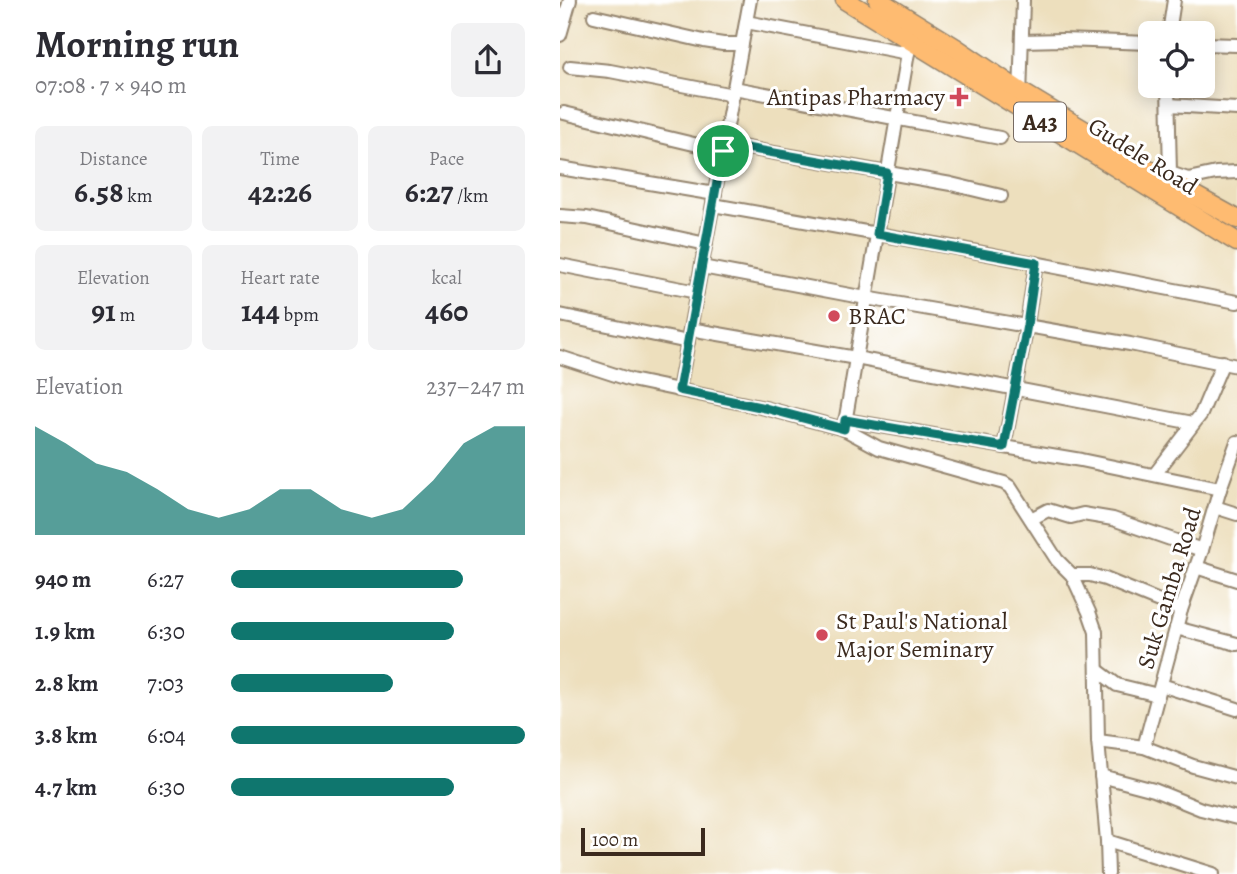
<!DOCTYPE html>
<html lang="en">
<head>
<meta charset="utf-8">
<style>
	body { margin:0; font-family:Alegreya,serif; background:#f2f2f3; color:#2b2b33; height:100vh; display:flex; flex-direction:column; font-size:26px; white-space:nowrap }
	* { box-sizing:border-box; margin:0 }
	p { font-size:23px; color:#7c7c81 }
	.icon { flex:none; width:38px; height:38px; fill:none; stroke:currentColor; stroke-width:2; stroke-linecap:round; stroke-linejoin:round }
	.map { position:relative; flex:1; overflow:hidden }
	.drawer { display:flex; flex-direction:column; background:#fff; width:560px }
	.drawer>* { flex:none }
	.buttons { position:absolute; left:578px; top:21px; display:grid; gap:14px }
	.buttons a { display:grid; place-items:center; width:77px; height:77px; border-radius:10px; background:#fff; box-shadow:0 4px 18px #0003; font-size:35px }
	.scale { position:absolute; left:21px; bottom:18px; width:124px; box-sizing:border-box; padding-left:7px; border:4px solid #3b2a1e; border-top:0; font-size:19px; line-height:24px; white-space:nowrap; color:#3b2a1e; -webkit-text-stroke:5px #fff; paint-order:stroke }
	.pin { position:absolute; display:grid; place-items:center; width:60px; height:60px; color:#fff; margin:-30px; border:4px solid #fff; border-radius:50%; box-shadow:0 2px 7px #0007 }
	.round { display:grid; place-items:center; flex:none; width:74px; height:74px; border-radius:10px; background:#f2f2f3 }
	.headline { display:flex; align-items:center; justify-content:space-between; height:119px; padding:0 35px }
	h1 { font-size:38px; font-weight:700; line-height:52px }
	.stats { display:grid; grid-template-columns:repeat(3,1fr); gap:10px; height:119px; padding:7px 35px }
	.stats div { display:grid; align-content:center; border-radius:10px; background:#f2f2f3; text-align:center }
	.stats b { font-size:30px; font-weight:700 }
	.stats small { font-size:19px; font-weight:400 }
	.stats p { font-size:19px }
	.chart { height:196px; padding:14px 35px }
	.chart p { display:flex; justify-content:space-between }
	.chart svg { width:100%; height:126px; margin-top:7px; fill:#0f766e; opacity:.7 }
	ul { padding:0 35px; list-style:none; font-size:23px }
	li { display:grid; grid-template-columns:112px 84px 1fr; align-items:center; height:52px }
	li i { height:18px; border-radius:9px; background:#0f766e }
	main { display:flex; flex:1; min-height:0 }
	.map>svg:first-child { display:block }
</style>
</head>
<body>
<main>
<section class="drawer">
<div class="headline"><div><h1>Morning run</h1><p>07:08 · 7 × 940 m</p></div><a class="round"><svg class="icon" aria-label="share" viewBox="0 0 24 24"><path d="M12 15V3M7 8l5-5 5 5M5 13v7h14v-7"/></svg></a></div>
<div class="stats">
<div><p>Distance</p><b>6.58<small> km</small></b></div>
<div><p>Time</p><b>42:26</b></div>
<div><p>Pace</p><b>6:27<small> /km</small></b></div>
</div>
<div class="stats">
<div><p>Elevation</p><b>91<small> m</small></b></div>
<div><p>Heart rate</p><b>144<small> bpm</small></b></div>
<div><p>kcal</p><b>460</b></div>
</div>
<div class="chart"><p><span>Elevation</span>237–247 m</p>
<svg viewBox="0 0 160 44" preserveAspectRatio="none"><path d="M0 44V6L10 12L20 19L30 22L40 28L50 35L60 38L70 35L80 28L90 28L100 35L110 38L120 35L130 25L140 12L150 6L160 6V44z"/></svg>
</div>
<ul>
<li><b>940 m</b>6:27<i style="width:79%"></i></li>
<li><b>1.9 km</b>6:30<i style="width:76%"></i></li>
<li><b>2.8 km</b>7:03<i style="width:55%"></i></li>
<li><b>3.8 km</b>6:04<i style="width:100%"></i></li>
<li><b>4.7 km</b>6:30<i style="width:76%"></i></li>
</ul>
</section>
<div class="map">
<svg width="677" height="874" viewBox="0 0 677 874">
	<rect width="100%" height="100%" fill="#fff"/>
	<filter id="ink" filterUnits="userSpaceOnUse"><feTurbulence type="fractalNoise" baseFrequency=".0143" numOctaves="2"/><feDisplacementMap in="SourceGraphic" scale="14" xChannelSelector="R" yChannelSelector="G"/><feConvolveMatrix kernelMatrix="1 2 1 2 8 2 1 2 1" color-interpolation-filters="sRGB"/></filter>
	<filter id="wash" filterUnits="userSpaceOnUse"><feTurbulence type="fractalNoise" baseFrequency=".00686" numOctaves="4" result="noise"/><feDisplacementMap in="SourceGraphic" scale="28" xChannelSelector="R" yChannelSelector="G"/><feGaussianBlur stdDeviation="1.57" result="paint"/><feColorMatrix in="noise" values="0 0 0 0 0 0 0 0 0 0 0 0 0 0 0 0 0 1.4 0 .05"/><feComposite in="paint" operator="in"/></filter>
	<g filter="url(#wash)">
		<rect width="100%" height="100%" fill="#eddfbd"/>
	</g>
	<g filter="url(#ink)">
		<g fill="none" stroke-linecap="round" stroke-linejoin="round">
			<defs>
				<g id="minor">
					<polyline points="34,16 144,41 163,44 182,44"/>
					<polyline points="186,22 348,53"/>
					<polyline points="609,33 614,0"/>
					<polyline points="0,35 10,0"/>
					<polyline points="462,41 502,40 590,43"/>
					<polyline points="642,44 677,45"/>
					<polyline points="10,67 50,71 173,95"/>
					<polyline points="174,88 440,138"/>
					<polyline points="460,98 463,0"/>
					<polyline points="609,105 677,109"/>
					<polyline points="4,113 163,151"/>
					<polyline points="164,144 391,184 441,196"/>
					<polyline points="0,168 155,194"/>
					<polyline points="610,173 628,179 656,173 677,172"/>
					<polyline points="605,179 610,173 608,86"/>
					<polyline points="153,205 397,248 677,302"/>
					<polyline points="0,216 27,218 146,244"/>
					<polyline points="0,265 137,292"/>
					<polyline points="142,267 306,298 570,344 677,366"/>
					<polyline points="0,315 128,342"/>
					<polyline points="130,329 296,358 633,423"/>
					<polyline points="0,357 71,380 205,408 284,429 319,448 444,483 450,487 497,560 512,575 529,612 536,632 538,741 547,841 548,874"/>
					<polyline points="119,390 190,0"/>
					<polyline points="285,420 521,460 660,489"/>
					<polyline points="284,429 350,41"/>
					<polyline points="444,447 467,325 476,263"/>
					<polyline points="595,474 641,414 663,362"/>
					<polyline points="655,507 677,514"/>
					<polyline points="471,519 488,510 511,517 523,514 553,519 642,550"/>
					<polyline points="636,567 677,580"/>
					<polyline points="512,575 530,575 545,579 621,610"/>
					<polyline points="616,628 677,644"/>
					<polyline points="537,670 557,685 598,695"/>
					<polyline points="601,685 677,709"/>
					<polyline points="538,741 584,747 633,766 677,778"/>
					<polyline points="584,747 621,610 642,550 660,489 677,442"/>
					<polyline points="541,776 594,790 641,809 677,818"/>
					<polyline points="547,841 653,874"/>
				</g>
				<g id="highway">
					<polyline points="285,0 677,242"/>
					<polyline points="318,0 396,48 461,92 605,179 677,219"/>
				</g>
			</defs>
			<use href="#minor" stroke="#94846e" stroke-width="16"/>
			<use href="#highway" stroke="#94846e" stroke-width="21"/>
			<use href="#minor" stroke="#fff" stroke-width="12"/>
			<use href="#highway" stroke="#febb71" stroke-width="18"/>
		</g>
	</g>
	<g fill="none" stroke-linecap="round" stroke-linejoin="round" filter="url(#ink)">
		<defs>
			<polygon id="route" points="164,144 327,173 317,234 476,263 467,325 444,447 285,420 284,429 205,408 119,390"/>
		</defs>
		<use href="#route" stroke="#fff" stroke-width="14"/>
		<use href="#route" stroke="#0f766e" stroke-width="9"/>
	</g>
	<g fill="#d1495b" stroke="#fff" stroke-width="2.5">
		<path d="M395.5 86.5h7v7h7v7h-7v7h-7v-7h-7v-7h7z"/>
		<circle cx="274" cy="316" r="7"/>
		<circle cx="262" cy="635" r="7"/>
	</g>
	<g text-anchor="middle" stroke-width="6" stroke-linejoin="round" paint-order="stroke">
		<rect fill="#fff" stroke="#766a62" stroke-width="2" x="454" y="102.5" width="52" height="39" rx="5"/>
		<g font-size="23" font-weight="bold" fill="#3b2a1e">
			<text x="480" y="130">A43</text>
		</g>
		<g font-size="24" fill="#3b2a1e" stroke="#fff" text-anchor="start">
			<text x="385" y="105" text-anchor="end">Antipas Pharmacy</text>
			<text x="288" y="324">BRAC</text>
			<text x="276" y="629">St Paul's National<tspan x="276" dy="28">Major Seminary</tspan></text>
		</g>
		<g font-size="24" fill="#3b2a1e" stroke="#fff">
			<text transform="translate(583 156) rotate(32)" y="8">Gudele Road</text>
			<text transform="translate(609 588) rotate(-73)" y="8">Suk Gamba Road</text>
		</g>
	</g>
</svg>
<div class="buttons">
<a><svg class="icon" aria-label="locate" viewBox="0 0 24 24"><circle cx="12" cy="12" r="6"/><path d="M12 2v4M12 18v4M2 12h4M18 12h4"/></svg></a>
</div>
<div class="scale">100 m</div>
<div class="pin" style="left:163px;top:151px;background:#1e9e55"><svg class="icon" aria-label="arrive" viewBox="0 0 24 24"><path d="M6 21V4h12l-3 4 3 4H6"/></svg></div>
</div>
</main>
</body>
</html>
